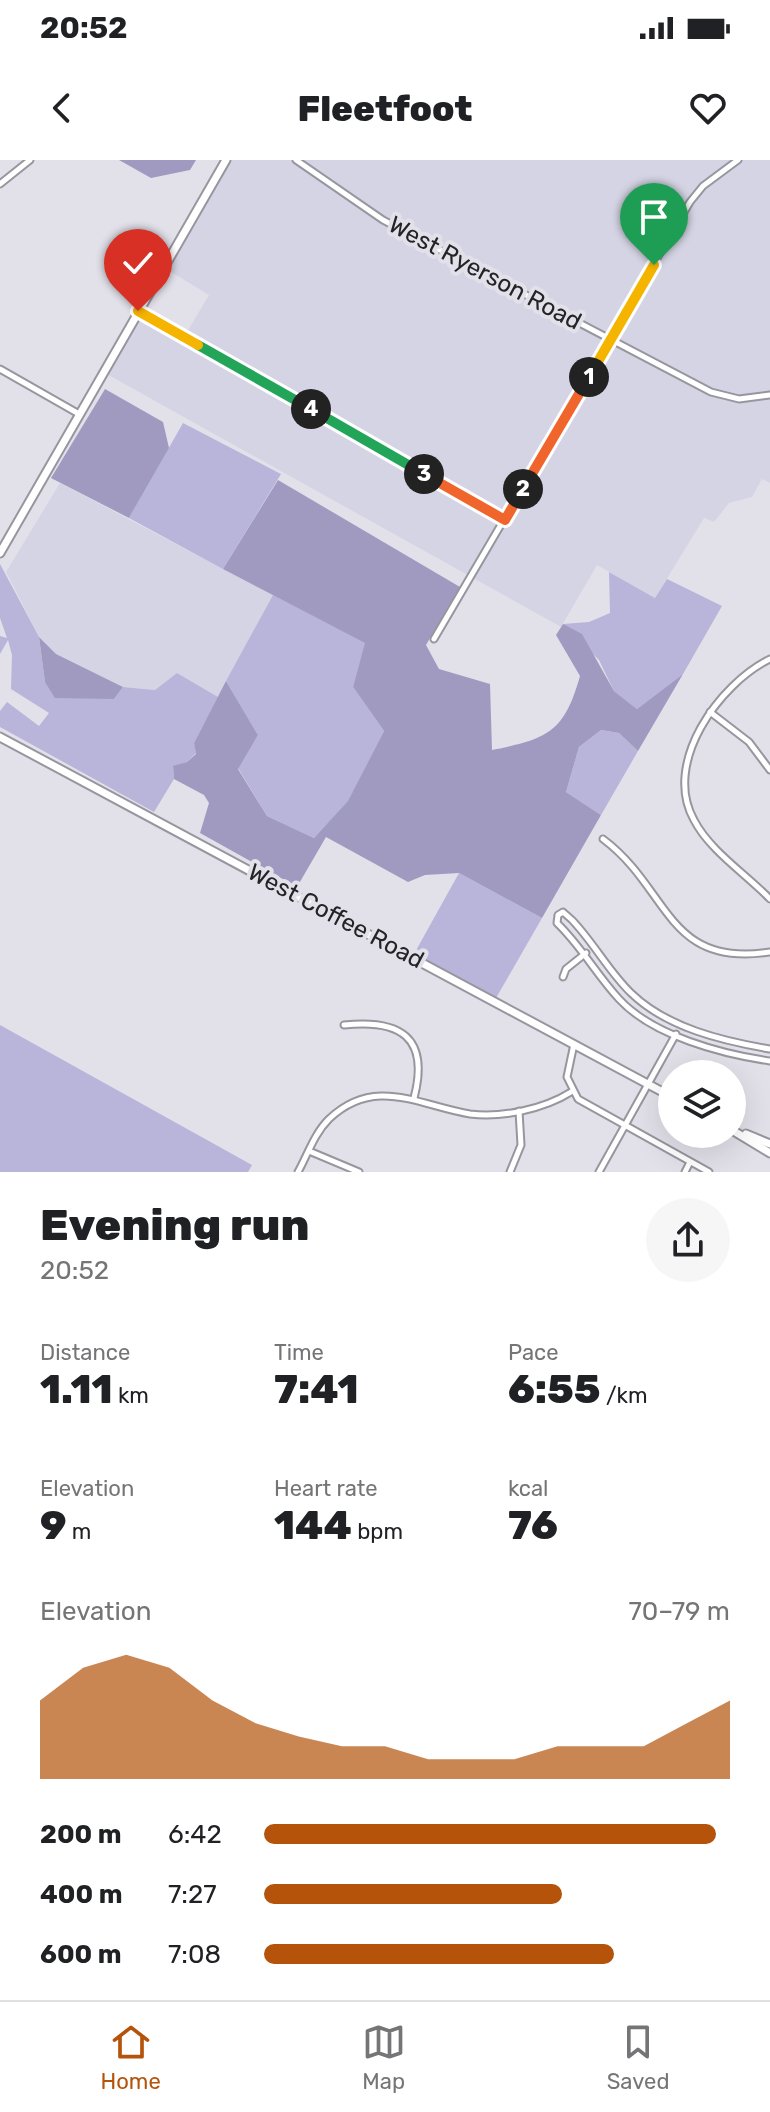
<!DOCTYPE html>
<html lang="en">
<head>
<meta charset="utf-8">
<style>
	body { margin:0; font-family:Rubik,sans-serif; background:#f6f6f6; color:#202124; height:100vh; display:flex; flex-direction:column; font-size:30px; white-space:nowrap }
	* { box-sizing:border-box; margin:0 }
	p { font-size:26px; color:#757577 }
	.icon { flex:none; width:44px; height:44px; fill:none; stroke:currentColor; stroke-width:2; stroke-linecap:round; stroke-linejoin:round }
	.map { position:relative; height:1012px; overflow:hidden }
	.panel { display:flex; flex-direction:column; background:#fff; flex:1 }
	.panel>* { flex:none }
	.buttons { position:absolute; left:658px; top:900px; display:grid; gap:16px }
	.buttons a { display:grid; place-items:center; width:88px; height:88px; border-radius:50%; background:#fff; box-shadow:0 8px 32px #0002; font-size:40px }
	.pin { position:absolute; display:grid; place-items:center; width:68px; height:68px; color:#fff; margin:-82px -34px; border-radius:50% 50% 50% 0; rotate:-45deg; box-shadow:0 0 8px #0007 }
	.pin .icon { rotate:45deg }
	.km { position:absolute; width:40px; height:40px; margin:-20px; border-radius:50%; background:#222; color:#fff; font-size:22px; line-height:40px; text-align:center }
	.round { display:grid; place-items:center; flex:none; width:84px; height:84px; border-radius:42px; background:#f6f6f6 }
	.summary { display:flex; align-items:center; justify-content:space-between; height:136px; padding:0 40px }
	h1 { font-size:44px; font-weight:800; line-height:60px }
	.metrics { display:grid; grid-template-columns:repeat(3,1fr); gap:12px; height:136px; padding:8px 40px }
	.metrics div { display:grid; align-content:center }
	.metrics b { font-size:40px; font-weight:800 }
	.metrics small { font-size:22px; font-weight:400 }
	.metrics p { font-size:22px }
	.chart { height:224px; padding:16px 40px }
	.chart p { display:flex; justify-content:space-between }
	.chart svg { width:100%; height:144px; margin-top:8px; fill:#b45309; opacity:.7 }
	ul { padding:0 40px; list-style:none; font-size:26px }
	li { display:grid; grid-template-columns:128px 96px 1fr; align-items:center; height:60px }
	li i { height:20px; border-radius:10px; background:#b45309 }
	.status { display:flex; justify-content:space-between; align-items:center; height:56px; padding:0 40px; background:#fff; direction:ltr }
	.status svg { height:22px; fill:currentColor }
	header { display:flex; justify-content:space-between; align-items:center; height:104px; padding:0 40px; background:#fff; font-size:36px; font-weight:800 }
	.dock { display:flex; justify-content:space-around; align-items:center; height:112px; border-top:2px solid #e0e0e0; background:#fff; font-size:22px; color:#757577 }
	.dock a { display:grid; justify-items:center; gap:4px }
	.dock .current { color:#b45309 }
	.map>svg:first-child { display:block }
</style>
</head>
<body>
<div class="status"><b>20:52</b><svg viewBox="0 0 49 12"><path d="M0 12V9h3v3zM5 12V6h3v6zM10 12V3h3v9zM15 12V0h3v12zM26 1h20v11H26zM47 4h2v5h-2z"/></svg></div>
<header><svg class="icon" aria-label="back" viewBox="0 0 24 24"><path d="M15 5l-7 7 7 7"/></svg>Fleetfoot<svg class="icon" aria-label="heart" viewBox="0 0 24 24"><path d="M12 20l-8-8c-3-5 5-10 8-4 3-6 11-1 8 4z"/></svg></header>
<div class="map">
<svg width="770" height="1012" viewBox="0 0 770 1012">
	<rect width="100%" height="100%" fill="#e2e1ea"/>
	<g fill="#d5d4e4">
		<polygon points="226,0 770,0 770,323 762,319 752,337 729,343 714,362 704,358 655,438 597,405 561,467 103,212 138,151 184,177 209,135 163,107"/>
		<polygon points="60,323 273,435 218,537 177,513 155,530 123,527 56,494 39,477 6,412"/>
	</g>
	<g fill="#b9b4d9">
		<polygon points="183,263 281,314 223,409 129,358"/>
		<polygon points="0,404 39,477 45,522 114,539 123,527 155,530 177,513 218,537 194,583 196,593 187,602 173,607 174,619 154,652 0,567 0,551 7,542 39,566 49,553 11,529 12,495 8,480 0,494 0,476 7,478 0,458"/>
		<polygon points="609,412 655,438 667,419 722,446 683,514 637,549 614,531 599,500 563,464 589,462 610,453"/>
		<polygon points="273,435 366,483 353,527 384,571 348,642 314,678 267,656 238,608 258,575 226,521"/>
		<polygon points="601,570 619,573 638,591 601,655 566,632 579,587"/>
		<polygon points="459,713 542,758 496,838 414,794"/>
		<polygon points="0,865 252,1005 248,1012 0,1012"/>
	</g>
	<g fill="#a09ac1">
		<polygon points="119,0 196,0 190,10 151,18"/>
		<polygon points="105,229 163,262 169,288 129,358 51,318"/>
		<path d="M 278,320 L 460,427 L 426,485 L 439,509 L 490,524 L 492,590 C 547,579 564,573 580,516 L 556,475 L 563,464 L 582,474 L 614,531 L 637,549 L 683,514 L 638,591 L 619,573 L 601,570 L 579,587 L 566,632 L 601,655 L 542,758 L 459,713 L 425,715 L 408,722 L 326,677 L 297,727 L 200,673 L 209,643 L 204,635 L 174,619 L 173,606 L 187,602 L 196,594 L 194,583 L 226,521 L 258,575 L 238,609 L 267,656 L 314,678 L 348,641 L 384,571 L 353,527 L 365,483 L 223,409 Z"/>
		<polygon points="39,477 56,494 123,527 114,539 55,538 45,522"/>
	</g>
	<g fill="none" stroke-linecap="round" stroke-linejoin="round">
		<defs>
			<g id="street">
				<polyline points="296,0 383,60 711,232 739,239 770,235"/>
				<polyline points="0,24 30,0"/>
				<polyline points="139,151 505,360"/>
				<polyline points="0,209 79,254"/>
				<polyline points="434,479 690,42 703,26 738,0"/>
				<path d="M 770,499 C 719,524 662,603 694,660 C 710,691 746,714 770,739"/>
				<polyline points="710,552 749,582 770,610"/>
				<path d="M 603,679 C 670,729 666,808 770,792"/>
				<polyline points="563,817 566,809 586,793"/>
				<path d="M 344,865 C 400,859 430,877 414,938"/>
				<polyline points="574,884 567,917 578,939 709,1012"/>
				<path d="M 770,889 C 723,881 667,868 631,833 C 609,812 594,783 572,760 L 563,752 L 558,755 L 557,763 C 581,786 596,814 619,839 C 653,876 722,894 770,901"/>
				<polyline points="309,991 359,1012"/>
				<path d="M 298,1012 C 308,994 314,974 329,959 C 375,915 420,946 470,954 C 502,958 544,949 571,932"/>
				<polyline points="510,1012 521,985 519,951"/>
				<polyline points="599,1012 676,874"/>
				<polyline points="685,1012 690,1002"/>
			</g>
			<g id="secondary">
				<polyline points="0,393 226,0"/>
				<polyline points="0,577 672,937"/>
				<polyline points="732,970 770,993"/>
				<polyline points="746,974 770,984"/>
			</g>
		</defs>
		<use href="#street" stroke="#97969e" stroke-width="9"/>
		<use href="#secondary" stroke="#97969e" stroke-width="11"/>
		<use href="#street" stroke="#fff" stroke-width="5"/>
		<use href="#secondary" stroke="#fff" stroke-width="7"/>
	</g>
	<g fill="none" stroke-linecap="round" stroke-linejoin="round">
		<defs>
			<polyline id="split-1" points="589,217 654,105"/>
			<polyline id="split-2" points="523,329 589,217"/>
			<polyline id="split-3" points="424,314 505,360 523,329"/>
			<polyline id="split-4" points="311,249 424,314"/>
			<polyline id="split-5" points="198,185 311,249"/>
			<polyline id="split-6" points="138,151 198,185"/>
		</defs>
		<use href="#split-1" stroke="#fff" stroke-width="16"/>
		<use href="#split-2" stroke="#fff" stroke-width="16"/>
		<use href="#split-3" stroke="#fff" stroke-width="16"/>
		<use href="#split-4" stroke="#fff" stroke-width="16"/>
		<use href="#split-5" stroke="#fff" stroke-width="16"/>
		<use href="#split-6" stroke="#fff" stroke-width="16"/>
		<use href="#split-1" stroke="#f5b400" stroke-width="10"/>
		<use href="#split-2" stroke="#f0652b" stroke-width="10"/>
		<use href="#split-3" stroke="#f0652b" stroke-width="10"/>
		<use href="#split-4" stroke="#22a559" stroke-width="10"/>
		<use href="#split-5" stroke="#22a559" stroke-width="10"/>
		<use href="#split-6" stroke="#f5b400" stroke-width="10"/>
	</g>
	<g text-anchor="middle" stroke-width="8" stroke-linejoin="round" paint-order="stroke">
		<g font-size="24" fill="#242326" stroke="#e2e1ea">
			<text transform="translate(485 113) rotate(28)" y="8">West Ryerson Road</text>
			<text transform="translate(336 756) rotate(28)" y="8">West Coffee Road</text>
		</g>
	</g>
</svg>
<div class="buttons">
<a><svg class="icon" aria-label="layers" viewBox="0 0 24 24"><path d="M12 4l9 5-9 5-9-5zM3 14l9 5 9-5"/></svg></a>
</div>
<div class="pin" style="left:654px;top:105px;background:#1e9e55"><svg class="icon" aria-label="arrive" viewBox="0 0 24 24"><path d="M6 21V4h12l-3 4 3 4H6"/></svg></div>
<div class="pin" style="left:138px;top:151px;background:#d93025"><svg class="icon" aria-label="check" viewBox="0 0 24 24"><path d="M5 12l5 5 9-10"/></svg></div>
<b class="km" style="left:589px;top:217px">1</b>
<b class="km" style="left:523px;top:329px">2</b>
<b class="km" style="left:424px;top:314px">3</b>
<b class="km" style="left:311px;top:249px">4</b>
</div>
<section class="panel">
<div class="summary"><div><h1>Evening run</h1><p>20:52</p></div><a class="round"><svg class="icon" aria-label="share" viewBox="0 0 24 24"><path d="M12 15V3M7 8l5-5 5 5M5 13v7h14v-7"/></svg></a></div>
<div class="metrics">
<div><p>Distance</p><b>1.11<small> km</small></b></div>
<div><p>Time</p><b>7:41</b></div>
<div><p>Pace</p><b>6:55<small> /km</small></b></div>
</div>
<div class="metrics">
<div><p>Elevation</p><b>9<small> m</small></b></div>
<div><p>Heart rate</p><b>144<small> bpm</small></b></div>
<div><p>kcal</p><b>76</b></div>
</div>
<div class="chart"><p><span>Elevation</span>70–79 m</p>
<svg viewBox="0 0 160 44" preserveAspectRatio="none"><path d="M0 44V20L10 10L20 6L30 10L40 20L50 27L60 31L70 34L80 34L90 38L100 38L110 38L120 34L130 34L140 34L150 27L160 20V44z"/></svg>
</div>
<ul>
<li><b>200 m</b>6:42<i style="width:97%"></i></li>
<li><b>400 m</b>7:27<i style="width:64%"></i></li>
<li><b>600 m</b>7:08<i style="width:75%"></i></li>
</ul>
</section>
<nav class="dock">
<a class="current"><svg class="icon" aria-label="home" viewBox="0 0 24 24"><path d="M3 11l9-7 9 7M6 9v11h12V9"/></svg>Home</a>
<a><svg class="icon" aria-label="map" viewBox="0 0 24 24"><path d="M3 6l6-2 6 2 6-2v14l-6 2-6-2-6 2zM9 4v14M15 6v14"/></svg>Map</a>
<a><svg class="icon" aria-label="saved" viewBox="0 0 24 24"><path d="M7 4h10v16l-5-4-5 4z"/></svg>Saved</a>
</nav>
</body>
</html>
